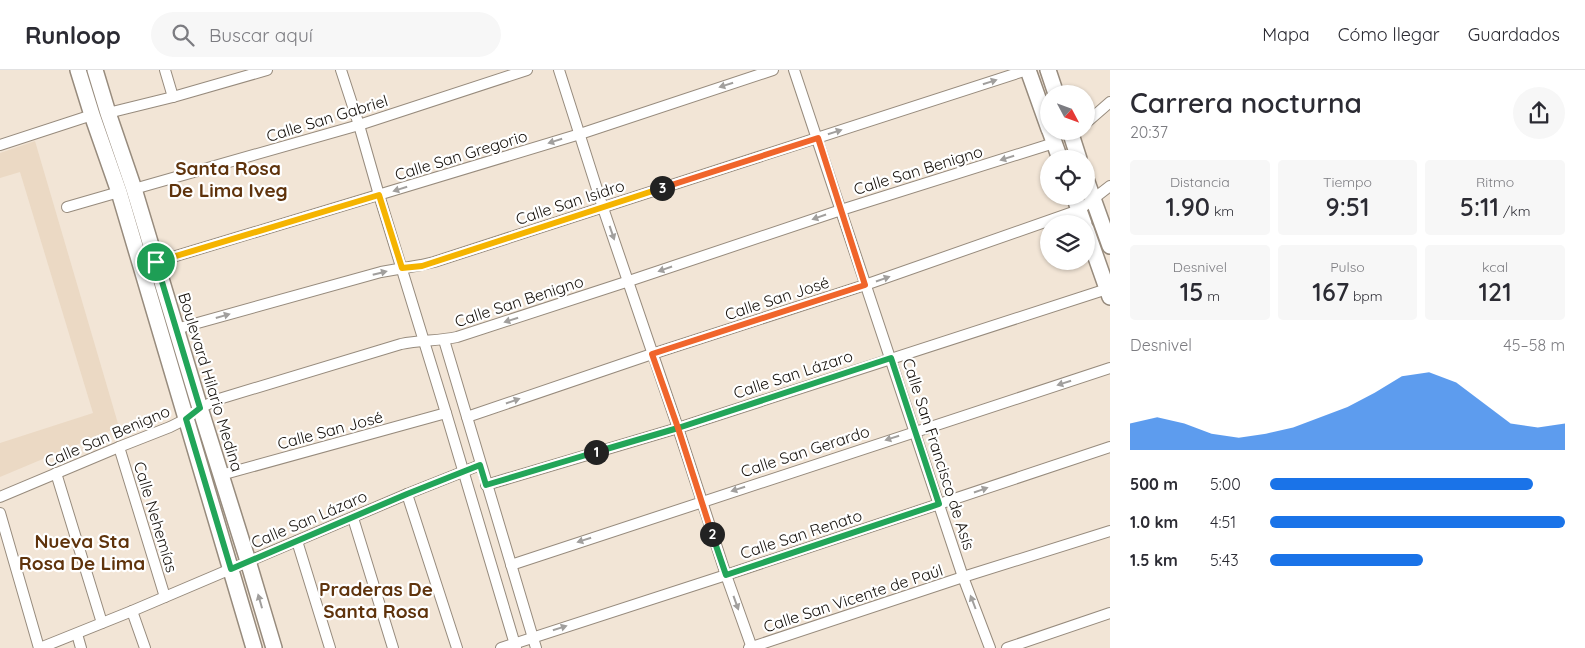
<!DOCTYPE html>
<html lang="es">
<head>
<meta charset="utf-8">
<style>
	body { margin:0; font-family:Quicksand,sans-serif; background:#f7f7f7; color:#2b2b33; height:100vh; display:flex; flex-direction:column; font-size:19px; white-space:nowrap }
	* { box-sizing:border-box; margin:0 }
	p { font-size:16px; color:#7c7c81 }
	.icon { flex:none; width:28px; height:28px; fill:none; stroke:currentColor; stroke-width:2; stroke-linecap:round; stroke-linejoin:round }
	.map { position:relative; flex:1; overflow:hidden }
	.drawer { display:flex; flex-direction:column; background:#fff; width:475px }
	.drawer>* { flex:none }
	.needle { width:32px; rotate:131deg }
	.buttons { position:absolute; left:1040px; top:15px; display:grid; gap:10px }
	.buttons a { display:grid; place-items:center; width:55px; height:55px; border-radius:50%; background:#fff; box-shadow:0 1px 4px #0004; font-size:25px }
	.pin { position:absolute; display:grid; place-items:center; width:42px; height:42px; color:#fff; margin:-21px; border:2px solid #fff; border-radius:50%; box-shadow:0 1px 5px #0007 }
	.km { position:absolute; width:25px; height:25px; margin:-12px; border-radius:50%; background:#222; color:#fff; font-size:14px; line-height:25px; text-align:center }
	.round { display:grid; place-items:center; flex:none; width:52px; height:52px; border-radius:26px; background:#f7f7f7 }
	.headline { display:flex; align-items:center; justify-content:space-between; height:85px; padding:0 20px }
	h1 { font-size:28px; font-weight:600; line-height:38px }
	.stats { display:grid; grid-template-columns:repeat(3,1fr); gap:8px; height:85px; padding:5px 20px }
	.stats div { display:grid; align-content:center; border-radius:5px; background:#f7f7f7; text-align:center }
	.stats b { font-size:25px; font-weight:600 }
	.stats small { font-size:14px; font-weight:400 }
	.stats p { font-size:14px }
	.chart { height:140px; padding:10px 20px }
	.chart p { display:flex; justify-content:space-between }
	.chart svg { width:100%; height:90px; margin-top:5px; fill:#1a73e8; opacity:.7 }
	ul { padding:0 20px; list-style:none; font-size:16px }
	li { display:grid; grid-template-columns:80px 60px 1fr; align-items:center; height:38px }
	li i { height:12px; border-radius:6px; background:#1a73e8 }
	header { display:flex; align-items:center; gap:30px; box-sizing:border-box; height:70px; padding:0 25px; background:#fff; border-bottom:1px solid #e1e1e2 }
	header strong { font-size:24px }
	nav { display:flex; gap:28px; margin-inline-start:auto; font-size:18px }
	.search { width:350px; height:45px; background:#f7f7f7; display:flex; align-items:center; gap:12px; box-sizing:border-box; padding:0 18px; border-radius:28px; color:#7c7c81; font-size:19px }
	main { display:flex; flex:1; min-height:0 }
	.map>svg:first-child { display:block }
</style>
</head>
<body>
<header>
<strong>Runloop</strong>
<div class="search"><svg class="icon" aria-label="search" viewBox="0 0 24 24"><circle cx="10" cy="10" r="6"/><path d="M15 15l6 6"/></svg>Buscar aquí</div>
<nav><a>Mapa</a><a>Cómo llegar</a><a>Guardados</a></nav>
</header>
<main>
<div class="map">
<svg width="1110" height="578" viewBox="0 0 1110 578">
	<rect width="100%" height="100%" fill="#f2e5d6"/>
	<polygon fill="#ebd9c4" points="35,71 119,357 0,407 0,373 93,343 20,102 0,108 0,83"/>
	<g fill="none" stroke-linecap="round" stroke-linejoin="round">
		<defs>
			<g id="street">
				<polyline points="165,0 173,27"/>
				<polyline points="341,0 359,55 379,125 446,343 516,578"/>
				<polyline points="559,0 603,138 678,358 726,505 752,578"/>
				<polyline points="794,0 963,507 990,578"/>
				<polyline points="108,43 173,27 267,0"/>
				<polyline points="1086,53 1110,32"/>
				<polyline points="0,75 92,45"/>
				<polyline points="134,119 359,55 527,0"/>
				<polyline points="67,137 119,122"/>
				<polyline points="156,192 580,64 773,0"/>
				<polyline points="176,259 381,202 421,195 434,192 1027,0"/>
				<polyline points="444,270 536,578"/>
				<polyline points="467,347 652,284 865,215 1079,140 1110,116"/>
				<polyline points="119,377 165,527"/>
				<polyline points="56,403 102,553"/>
				<polyline points="221,405 446,343"/>
				<polyline points="486,415 678,358 1107,219"/>
				<polyline points="407,424 457,578"/>
				<path d="M 0,427 L 119,377 L 170,357 L 186,349 L 200,338 L 219,329 L 401,274 C 420,270 439,271 457,267 L 629,211 L 841,140 L 1054,73"/>
				<polyline points="0,443 39,578"/>
				<polyline points="353,448 393,578"/>
				<polyline points="297,471 330,578"/>
				<polyline points="511,495 1110,298"/>
				<polyline points="132,541 145,578"/>
				<polyline points="77,564 81,578"/>
				<polyline points="40,578 132,541 407,424 480,395"/>
				<polyline points="501,578 726,505 1110,377"/>
				<polyline points="749,578 963,507 1110,461"/>
				<polyline points="1007,578 1110,543"/>
			</g>
			<g id="secondary">
				<polyline points="78,0 92,45 119,122 254,578"/>
				<polyline points="95,0 108,43 134,119 200,338 248,491 274,578"/>
				<polyline points="1028,0 1049,59"/>
				<polyline points="1048,0 1056,24"/>
				<polyline points="1050,61 1060,89"/>
				<polyline points="1070,61 1079,89"/>
				<polyline points="1086,109 1110,176"/>
				<polyline points="1074,126 1084,154"/>
				<polyline points="1086,159 1110,227"/>
			</g>
		</defs>
		<use href="#street" stroke="#978b7d" stroke-width="12"/>
		<use href="#secondary" stroke="#978b7d" stroke-width="18"/>
		<use href="#street" stroke="#fff" stroke-width="10"/>
		<use href="#secondary" stroke="#fff" stroke-width="15"/>
	</g>
	<defs><path id="oneway-solid" d="M-6-.8H1V-3.2L6.5 0L1 3.2V.8H-6Z" transform="scale(1.25)"/></defs>
	<g fill="#a19f9d">
		<use href="#oneway-solid" transform="translate(990 12) rotate(-18)"/>
		<use href="#oneway-solid" transform="translate(726 15) rotate(162)"/>
		<use href="#oneway-solid" transform="translate(835 62) rotate(-18)"/>
		<use href="#oneway-solid" transform="translate(555 71) rotate(163)"/>
		<use href="#oneway-solid" transform="translate(1007 88) rotate(163)"/>
		<use href="#oneway-solid" transform="translate(400 119) rotate(163)"/>
		<use href="#oneway-solid" transform="translate(819 147) rotate(161)"/>
		<use href="#oneway-solid" transform="translate(612 163) rotate(71)"/>
		<use href="#oneway-solid" transform="translate(665 199) rotate(161)"/>
		<use href="#oneway-solid" transform="translate(380 203) rotate(-14)"/>
		<use href="#oneway-solid" transform="translate(883 209) rotate(-19)"/>
		<use href="#oneway-solid" transform="translate(223 246) rotate(-16)"/>
		<use href="#oneway-solid" transform="translate(511 250) rotate(162)"/>
		<use href="#oneway-solid" transform="translate(1064 313) rotate(162)"/>
		<use href="#oneway-solid" transform="translate(513 331) rotate(-19)"/>
		<use href="#oneway-solid" transform="translate(892 368) rotate(162)"/>
		<use href="#oneway-solid" transform="translate(738 419) rotate(162)"/>
		<use href="#oneway-solid" transform="translate(981 420) rotate(-19)"/>
		<use href="#oneway-solid" transform="translate(584 470) rotate(162)"/>
		<use href="#oneway-solid" transform="translate(260 531) rotate(-106)"/>
		<use href="#oneway-solid" transform="translate(973 532) rotate(-111)"/>
		<use href="#oneway-solid" transform="translate(736 533) rotate(70)"/>
		<use href="#oneway-solid" transform="translate(560 558) rotate(-18)"/>
	</g>
	<g fill="none" stroke-linecap="round" stroke-linejoin="round">
		<defs>
			<polyline id="split-1" points="156,192 200,338 186,349 231,499 407,424 480,395 486,415 596,382"/>
			<polyline id="split-2" points="596,382 678,358 891,288 939,434 726,505 712,464"/>
			<polyline id="split-3" points="662,118 818,68 865,215 652,284 678,358 712,464"/>
			<polyline id="split-4" points="156,192 379,125 402,198 422,196 662,118"/>
		</defs>
		<use href="#split-1" stroke="#fff" stroke-width="10"/>
		<use href="#split-2" stroke="#fff" stroke-width="10"/>
		<use href="#split-3" stroke="#fff" stroke-width="10"/>
		<use href="#split-4" stroke="#fff" stroke-width="10"/>
		<use href="#split-1" stroke="#22a559" stroke-width="6"/>
		<use href="#split-2" stroke="#22a559" stroke-width="6"/>
		<use href="#split-3" stroke="#f0652b" stroke-width="6"/>
		<use href="#split-4" stroke="#f5b400" stroke-width="6"/>
	</g>
	<g text-anchor="middle" stroke-width="4.5" stroke-linejoin="round" paint-order="stroke">
		<g font-size="16" fill="#15100b" stroke="#fff">
			<text transform="translate(327 48) rotate(-17)" y="6">Calle San Gabriel</text>
			<text transform="translate(461 85) rotate(-17)" y="6">Calle San Gregorio</text>
			<text transform="translate(918 100) rotate(-17)" y="6">Calle San Benigno</text>
			<text transform="translate(570 132) rotate(-18)" y="6">Calle San Isidro</text>
			<text transform="translate(777 228) rotate(-18)" y="6">Calle San José</text>
			<text transform="translate(519 231) rotate(-18)" y="6">Calle San Benigno</text>
			<text transform="translate(793 304) rotate(-18)" y="6">Calle San Lázaro</text>
			<text transform="translate(211 312) rotate(73)" y="6">Boulevard Hilario Medina</text>
			<text transform="translate(330 360) rotate(-15)" y="6">Calle San José</text>
			<text transform="translate(107 366) rotate(-23)" y="6">Calle San Benigno</text>
			<text transform="translate(805 381) rotate(-18)" y="6">Calle San Gerardo</text>
			<text transform="translate(939 384) rotate(72)" y="6">Calle San Francisco de Asís</text>
			<text transform="translate(156 447) rotate(73)" y="6">Calle Nehemías</text>
			<text transform="translate(309 449) rotate(-23)" y="6">Calle San Lázaro</text>
			<text transform="translate(801 464) rotate(-18)" y="6">Calle San Renato</text>
			<text transform="translate(853 528) rotate(-18)" y="6">Calle San Vicente de Paúl</text>
		</g>
		<g font-size="19" font-weight="bold" fill="#5f330c" stroke="#fff">
			<text x="228" y="105">Santa Rosa<tspan x="228" dy="22">De Lima Iveg</tspan></text>
			<text x="82" y="478">Nueva Sta<tspan x="82" dy="22">Rosa De Lima</tspan></text>
			<text x="376" y="526">Praderas De<tspan x="376" dy="22">Santa Rosa</tspan></text>
		</g>
	</g>
</svg>
<div class="buttons">
<a><svg class="needle" viewBox="-14 -14 28 28"><path d="M0-13l5 13h-10z" fill="#e53935"/><path d="M0 13l5-13h-10z" fill="#7c7c81"/></svg></a>
<a><svg class="icon" aria-label="locate" viewBox="0 0 24 24"><circle cx="12" cy="12" r="6"/><path d="M12 2v4M12 18v4M2 12h4M18 12h4"/></svg></a>
<a><svg class="icon" aria-label="layers" viewBox="0 0 24 24"><path d="M12 4l9 5-9 5-9-5zM3 14l9 5 9-5"/></svg></a>
</div>
<div class="pin" style="left:156px;top:192px;background:#1e9e55"><svg class="icon" aria-label="arrive" viewBox="0 0 24 24"><path d="M6 21V4h12l-3 4 3 4H6"/></svg></div>
<b class="km" style="left:596px;top:382px">1</b>
<b class="km" style="left:712px;top:464px">2</b>
<b class="km" style="left:662px;top:118px">3</b>
</div>
<section class="drawer">
<div class="headline"><div><h1>Carrera nocturna</h1><p>20:37</p></div><a class="round"><svg class="icon" aria-label="share" viewBox="0 0 24 24"><path d="M12 15V3M7 8l5-5 5 5M5 13v7h14v-7"/></svg></a></div>
<div class="stats">
<div><p>Distancia</p><b>1.90<small> km</small></b></div>
<div><p>Tiempo</p><b>9:51</b></div>
<div><p>Ritmo</p><b>5:11<small> /km</small></b></div>
</div>
<div class="stats">
<div><p>Desnivel</p><b>15<small> m</small></b></div>
<div><p>Pulso</p><b>167<small> bpm</small></b></div>
<div><p>kcal</p><b>121</b></div>
</div>
<div class="chart"><p><span>Desnivel</span>45–58 m</p>
<svg viewBox="0 0 160 44" preserveAspectRatio="none"><path d="M0 44V31L10 28L20 31L30 36L40 38L50 36L60 33L70 28L80 23L90 16L100 8L110 6L120 11L130 21L140 31L150 33L160 31V44z"/></svg>
</div>
<ul>
<li><b>500 m</b>5:00<i style="width:89%"></i></li>
<li><b>1.0 km</b>4:51<i style="width:100%"></i></li>
<li><b>1.5 km</b>5:43<i style="width:52%"></i></li>
</ul>
</section>
</main>
</body>
</html>
